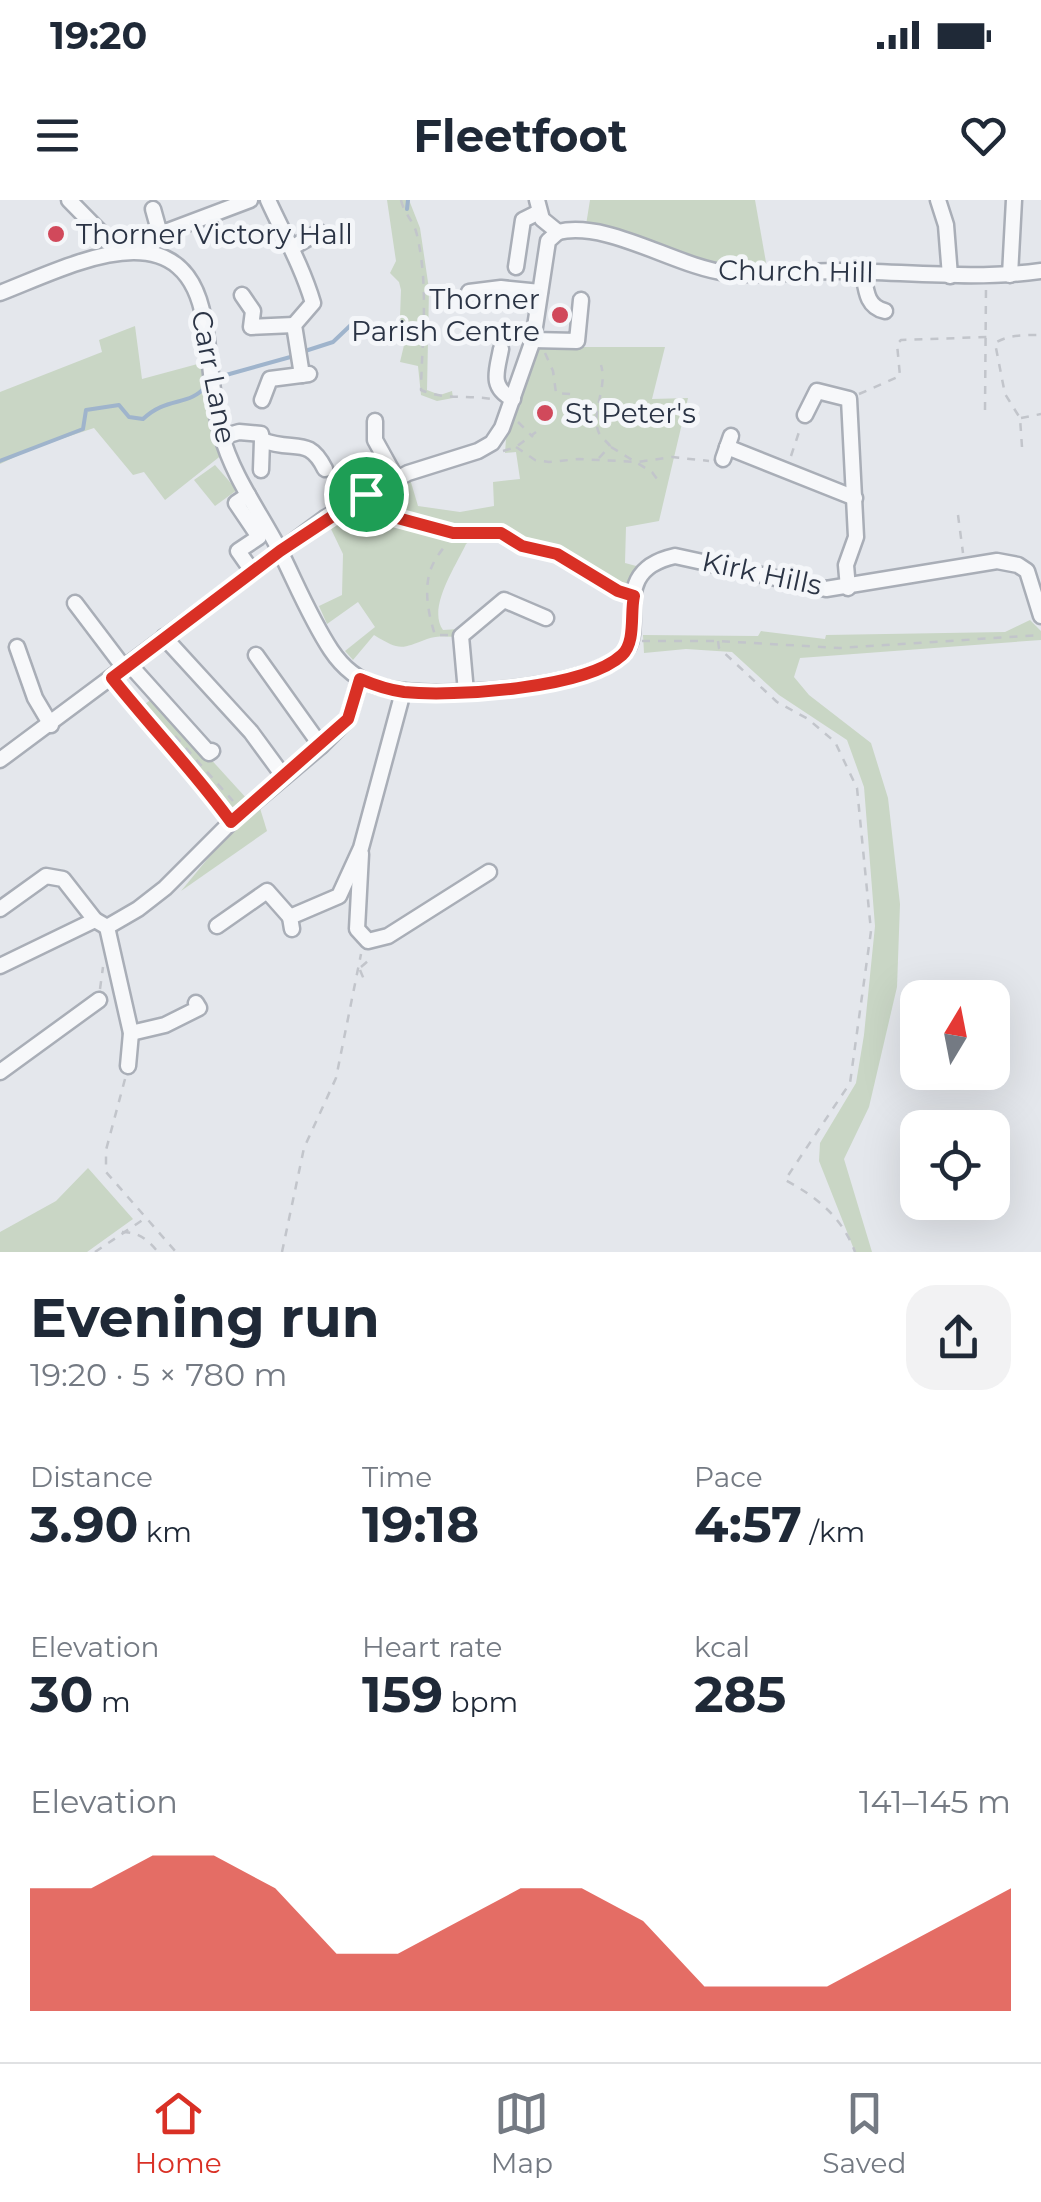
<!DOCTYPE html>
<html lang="en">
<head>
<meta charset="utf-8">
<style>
	body { margin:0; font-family:Montserrat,sans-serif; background:#f2f2f3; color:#1f2937; height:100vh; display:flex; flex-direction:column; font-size:38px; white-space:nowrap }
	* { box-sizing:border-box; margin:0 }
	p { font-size:32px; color:#747a83 }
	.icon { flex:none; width:55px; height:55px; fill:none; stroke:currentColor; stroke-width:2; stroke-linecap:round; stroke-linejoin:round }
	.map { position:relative; height:1052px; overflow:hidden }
	.side { display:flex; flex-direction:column; background:#fff; flex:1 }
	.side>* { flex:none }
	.needle { width:65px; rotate:10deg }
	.fabs { position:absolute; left:900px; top:780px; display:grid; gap:20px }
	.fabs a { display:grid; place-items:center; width:110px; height:110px; border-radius:20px; background:#fff; box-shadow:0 10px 40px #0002; font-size:50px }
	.pin { position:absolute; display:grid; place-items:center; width:85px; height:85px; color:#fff; margin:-42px; border:5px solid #fff; border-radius:50%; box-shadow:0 2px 10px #0007 }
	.round { display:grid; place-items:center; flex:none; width:105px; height:105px; border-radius:30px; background:#f2f2f3 }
	.overview { display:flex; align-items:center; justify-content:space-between; height:170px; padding:0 30px }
	h1 { font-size:55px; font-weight:700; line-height:75px }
	.metrics { display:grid; grid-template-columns:repeat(3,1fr); gap:15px; height:170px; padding:10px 30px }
	.metrics div { display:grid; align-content:center }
	.metrics b { font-size:50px; font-weight:700 }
	.metrics small { font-size:28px; font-weight:400 }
	.metrics p { font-size:28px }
	.chart { height:280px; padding:20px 30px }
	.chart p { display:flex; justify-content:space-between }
	.chart svg { width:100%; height:180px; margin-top:10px; fill:#d93025; opacity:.7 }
	.status { display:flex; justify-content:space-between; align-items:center; height:70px; padding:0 50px; background:#fff; direction:ltr }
	.status svg { height:28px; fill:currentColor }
	header { display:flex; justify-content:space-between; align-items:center; height:130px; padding:0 30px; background:#fff; font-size:45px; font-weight:700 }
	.tabs { display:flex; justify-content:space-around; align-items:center; height:140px; border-top:2px solid #e0e1e3; background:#fff; font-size:28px; color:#747a83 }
	.tabs a { display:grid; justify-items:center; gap:5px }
	.tabs .selected { color:#d93025 }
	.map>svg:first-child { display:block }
</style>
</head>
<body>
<div class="status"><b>19:20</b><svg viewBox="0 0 49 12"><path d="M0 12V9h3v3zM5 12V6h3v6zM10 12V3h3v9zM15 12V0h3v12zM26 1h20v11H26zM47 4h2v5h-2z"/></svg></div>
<header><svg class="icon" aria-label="menu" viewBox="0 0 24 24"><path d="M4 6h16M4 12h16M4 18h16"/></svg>Fleetfoot<svg class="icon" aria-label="heart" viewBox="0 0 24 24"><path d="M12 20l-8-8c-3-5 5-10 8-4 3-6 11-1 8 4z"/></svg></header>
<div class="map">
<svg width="1041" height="1052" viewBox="0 0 1041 1052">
	<rect width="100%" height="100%" fill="#e4e7ec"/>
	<g fill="#c9d6c5">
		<polygon points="387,0 409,0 420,28 429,89 427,190 440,195 452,191 453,198 437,201 421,195 418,166 400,162 405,141 400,117 401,90 399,82 390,73 396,61"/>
		<polygon points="590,0 755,0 767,68 729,66 586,25"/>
		<polygon points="135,126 142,179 205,162 223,254 165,300 144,272 133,275 94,228 34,248 0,264 0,192 102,152 99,140"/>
		<path d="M 541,143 L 578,147 L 665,147 L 652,199 L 688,198 L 659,321 L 626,327 L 625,363 L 640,367 L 629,386 L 626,403 C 603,385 525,345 496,338 C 486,335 475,338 466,344 C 456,366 427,408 443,430 L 459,429 L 461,437 C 450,437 438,435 427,439 C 401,449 400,451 374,435 L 353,460 L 345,451 L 375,427 L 358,402 L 327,424 L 319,406 L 342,395 L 343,354 L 331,329 L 357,311 L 355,307 L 410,279 L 418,306 L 460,312 L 494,306 L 493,282 L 520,279 L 516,252 L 505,253 L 506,239 Z"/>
		<polygon points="215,265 237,290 215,306 194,280"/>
		<polygon points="1030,420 1041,431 1041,440 800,458 794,477 809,495 871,543 888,598 900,704 897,787 869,907 844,959 872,1052 855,1052 819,961 820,943 856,883 864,835 875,726 864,587 847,540 779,495 732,452 686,449 644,453 643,435 758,436 761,431 825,439 826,435 1005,432"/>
		<polygon points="154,497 248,600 231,613 139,509"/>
		<polygon points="259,605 267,631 181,691 233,628"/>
		<polygon points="88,968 133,1019 87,1052 0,1052 0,1032 56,1001"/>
	</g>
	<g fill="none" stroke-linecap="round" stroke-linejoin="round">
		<g stroke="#9fb4cc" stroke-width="4">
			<polyline points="407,9 408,0"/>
			<polyline points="302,152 333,142 354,122"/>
			<polyline points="226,175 294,156"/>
			<path d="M 0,261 L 83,229 L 86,210 L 119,205 L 129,217 L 143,219 C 167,196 189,207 206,186"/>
		</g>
		<defs>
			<g id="minor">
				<polyline points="69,0 118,50"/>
				<path d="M 268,0 C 284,35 302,66 313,103 L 294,125 L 302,175"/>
				<polyline points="537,0 542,19 558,32"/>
				<polyline points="938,0 946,25 950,76"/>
				<polyline points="153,9 160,34"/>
				<path d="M 558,32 C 608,20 676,67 727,73 C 766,77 804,70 842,71 C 909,72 975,80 1041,71"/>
				<polyline points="293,47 319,32"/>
				<polyline points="144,51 160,34 250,0"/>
				<polyline points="516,67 523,20 539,12"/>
				<path d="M 863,72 C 866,89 866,107 885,111"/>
				<polyline points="1010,75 1014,0"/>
				<polyline points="469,92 501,88 540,92"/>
				<path d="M 0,93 C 70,66 184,4 204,120 C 211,158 211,197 221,233 C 232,275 259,311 279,349 C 296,383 310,418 331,450 C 343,468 357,480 378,486 C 424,501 591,490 624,453 C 648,427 607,371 675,356 L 826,389 L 997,361 L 1018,365 L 1027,371 L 1041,416"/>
				<polyline points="242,95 253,111 251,127 294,125"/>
				<polyline points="533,140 577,141 581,100"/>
				<path d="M 501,149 C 497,171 489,187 513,199"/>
				<polyline points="262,200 270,179 309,174"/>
				<polyline points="805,215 817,191 849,199 856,337 846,365 848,388"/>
				<polyline points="375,221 375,240 396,278"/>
				<polyline points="222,237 239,232 261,234 262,240"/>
				<polyline points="727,247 855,298"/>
				<polyline points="723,259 731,236"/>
				<path d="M 261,270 L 262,240 C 295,253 308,235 325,269"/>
				<polyline points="248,295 236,303 259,337 238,351 252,371"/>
				<polyline points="75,403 125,469"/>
				<polyline points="164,437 251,532 284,577"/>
				<polyline points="17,447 35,498 51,525"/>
				<polyline points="256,455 321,546"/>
				<polyline points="130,465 209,553 212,551"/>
				<polyline points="466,492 461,436 504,400 546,418"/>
				<polyline points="0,560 325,318 408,273 478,251 492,243 502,228 533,140 548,41 558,32"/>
				<polyline points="361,654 357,729 368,741 388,736 489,672"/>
				<polyline points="0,709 46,676 63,679 95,720 107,727"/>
				<polyline points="217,726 267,691 290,717"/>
				<polyline points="107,727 138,709 165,688 231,622 321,546 348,519 360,479"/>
				<polyline points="107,727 131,833 128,866"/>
				<polyline points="292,729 290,717 339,696 361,648 403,492"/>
				<polyline points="0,766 95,720"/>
				<polyline points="131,833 165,825 199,808 196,803"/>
				<polyline points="0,872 99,800"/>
			</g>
		</defs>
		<use href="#minor" stroke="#a9aeb7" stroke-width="19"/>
		<g stroke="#c2c5cb" stroke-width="2.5" stroke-dasharray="8 8" stroke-linecap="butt">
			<path d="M 401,0 C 404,14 414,21 417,35 C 429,87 422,138 421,190 C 443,200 467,195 492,199"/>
			<polyline points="545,153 553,171 556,193 572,194"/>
			<polyline points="859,194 900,176 897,144 901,140 987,137"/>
			<polyline points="985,210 986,87"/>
			<polyline points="1021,218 1041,214"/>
			<polyline points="518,222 533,237"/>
			<polyline points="516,247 535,260 549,262 579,259 638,262 672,257 709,261"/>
			<polyline points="611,247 652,272 657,279"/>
			<path d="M 1022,247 L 1020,218 L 1005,194 L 995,143 C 1008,135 1022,135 1037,135 L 1041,139"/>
			<polyline points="503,251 516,247 536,232"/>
			<polyline points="791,256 801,226"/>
			<path d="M 599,258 L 610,246 C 607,241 601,238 599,233 C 590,213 608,188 601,165"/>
			<polyline points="378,305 390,316 417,325 453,333 501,333 523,346 557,355 622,392"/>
			<polyline points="958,315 963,353"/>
			<path d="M 448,435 L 435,435 C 428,413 422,384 434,362 C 439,352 448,344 452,334"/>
			<polyline points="642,441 718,441 840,448 1041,435"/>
			<path d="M 718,441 L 719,448 L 777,502 L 808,519 L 835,542 L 857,588 L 871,731 L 850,883 L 785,980 C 817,997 842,1017 855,1052"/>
			<path d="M 120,489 C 154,531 193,568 224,612"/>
			<polyline points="175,536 233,601"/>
			<polyline points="361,767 368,761"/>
			<polyline points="360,770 365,782"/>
			<polyline points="100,789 103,767"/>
			<polyline points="125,879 106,950 106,972 176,1052"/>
			<path d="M 122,1032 C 139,1032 147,1039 158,1052"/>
			<polyline points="95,1052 144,1019"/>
			<polyline points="282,1052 304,948 336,878 361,754"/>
		</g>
		<use href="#minor" stroke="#f7f8fa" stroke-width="14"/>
	</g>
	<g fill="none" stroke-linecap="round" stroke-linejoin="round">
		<defs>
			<path id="route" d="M 366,294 L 390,316 L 453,333 L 501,333 L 522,346 L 557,354 L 618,391 L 634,396 C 630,413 636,442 622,455 C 585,489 453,497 404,492 C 389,490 374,485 360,479 L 348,519 L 231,622 C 194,571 151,527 112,478 L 280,351 Z"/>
		</defs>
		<use href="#route" stroke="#fff" stroke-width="20"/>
		<use href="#route" stroke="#d93025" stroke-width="12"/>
	</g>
	<g fill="#d1495b" stroke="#f4f6f9" stroke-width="4">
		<circle cx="56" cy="34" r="10"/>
		<circle cx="560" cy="115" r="10"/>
		<circle cx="545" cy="213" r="10"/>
	</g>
	<g text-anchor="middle" stroke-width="10" stroke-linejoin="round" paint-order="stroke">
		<g font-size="28" fill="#2b3445" stroke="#f4f6f9" text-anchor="start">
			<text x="76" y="44">Thorner Victory Hall</text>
			<text x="540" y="109" text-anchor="end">Thorner<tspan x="540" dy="32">Parish Centre</tspan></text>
			<text x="565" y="223">St Peter's</text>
		</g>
		<g font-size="28" fill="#2b3445" stroke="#f4f6f9">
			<text transform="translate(796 71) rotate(1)" y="10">Church Hill</text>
			<text transform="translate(214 177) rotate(79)" y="10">Carr Lane</text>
			<text transform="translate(762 373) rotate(12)" y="10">Kirk Hills</text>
		</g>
	</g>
</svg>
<div class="fabs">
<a><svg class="needle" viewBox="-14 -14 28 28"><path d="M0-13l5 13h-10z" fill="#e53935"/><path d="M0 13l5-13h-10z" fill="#747a83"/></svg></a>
<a><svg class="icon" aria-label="locate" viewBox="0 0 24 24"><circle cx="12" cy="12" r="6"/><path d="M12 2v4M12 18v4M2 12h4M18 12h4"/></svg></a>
</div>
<div class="pin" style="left:366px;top:294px;background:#1e9e55"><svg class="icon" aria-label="arrive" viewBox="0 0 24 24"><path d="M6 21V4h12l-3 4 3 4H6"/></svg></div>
</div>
<section class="side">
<div class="overview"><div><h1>Evening run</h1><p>19:20 · 5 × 780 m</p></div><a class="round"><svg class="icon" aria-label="share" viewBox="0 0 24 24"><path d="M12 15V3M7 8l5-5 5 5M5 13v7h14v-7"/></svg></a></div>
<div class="metrics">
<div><p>Distance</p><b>3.90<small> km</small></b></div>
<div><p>Time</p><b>19:18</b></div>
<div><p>Pace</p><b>4:57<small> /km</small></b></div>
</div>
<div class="metrics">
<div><p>Elevation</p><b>30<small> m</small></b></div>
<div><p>Heart rate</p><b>159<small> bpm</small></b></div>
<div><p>kcal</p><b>285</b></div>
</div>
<div class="chart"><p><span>Elevation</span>141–145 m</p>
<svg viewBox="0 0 160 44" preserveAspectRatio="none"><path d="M0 44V14L10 14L20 6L30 6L40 14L50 30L60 30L70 22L80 14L90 14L100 22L110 38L120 38L130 38L140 30L150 22L160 14V44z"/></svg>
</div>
</section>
<nav class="tabs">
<a class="selected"><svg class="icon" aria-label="home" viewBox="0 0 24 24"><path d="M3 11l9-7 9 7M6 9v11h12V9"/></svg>Home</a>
<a><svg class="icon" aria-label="map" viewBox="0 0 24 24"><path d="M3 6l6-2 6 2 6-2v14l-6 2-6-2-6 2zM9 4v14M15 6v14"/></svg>Map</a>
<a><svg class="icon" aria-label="saved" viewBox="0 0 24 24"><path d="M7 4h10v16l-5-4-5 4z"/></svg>Saved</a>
</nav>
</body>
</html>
